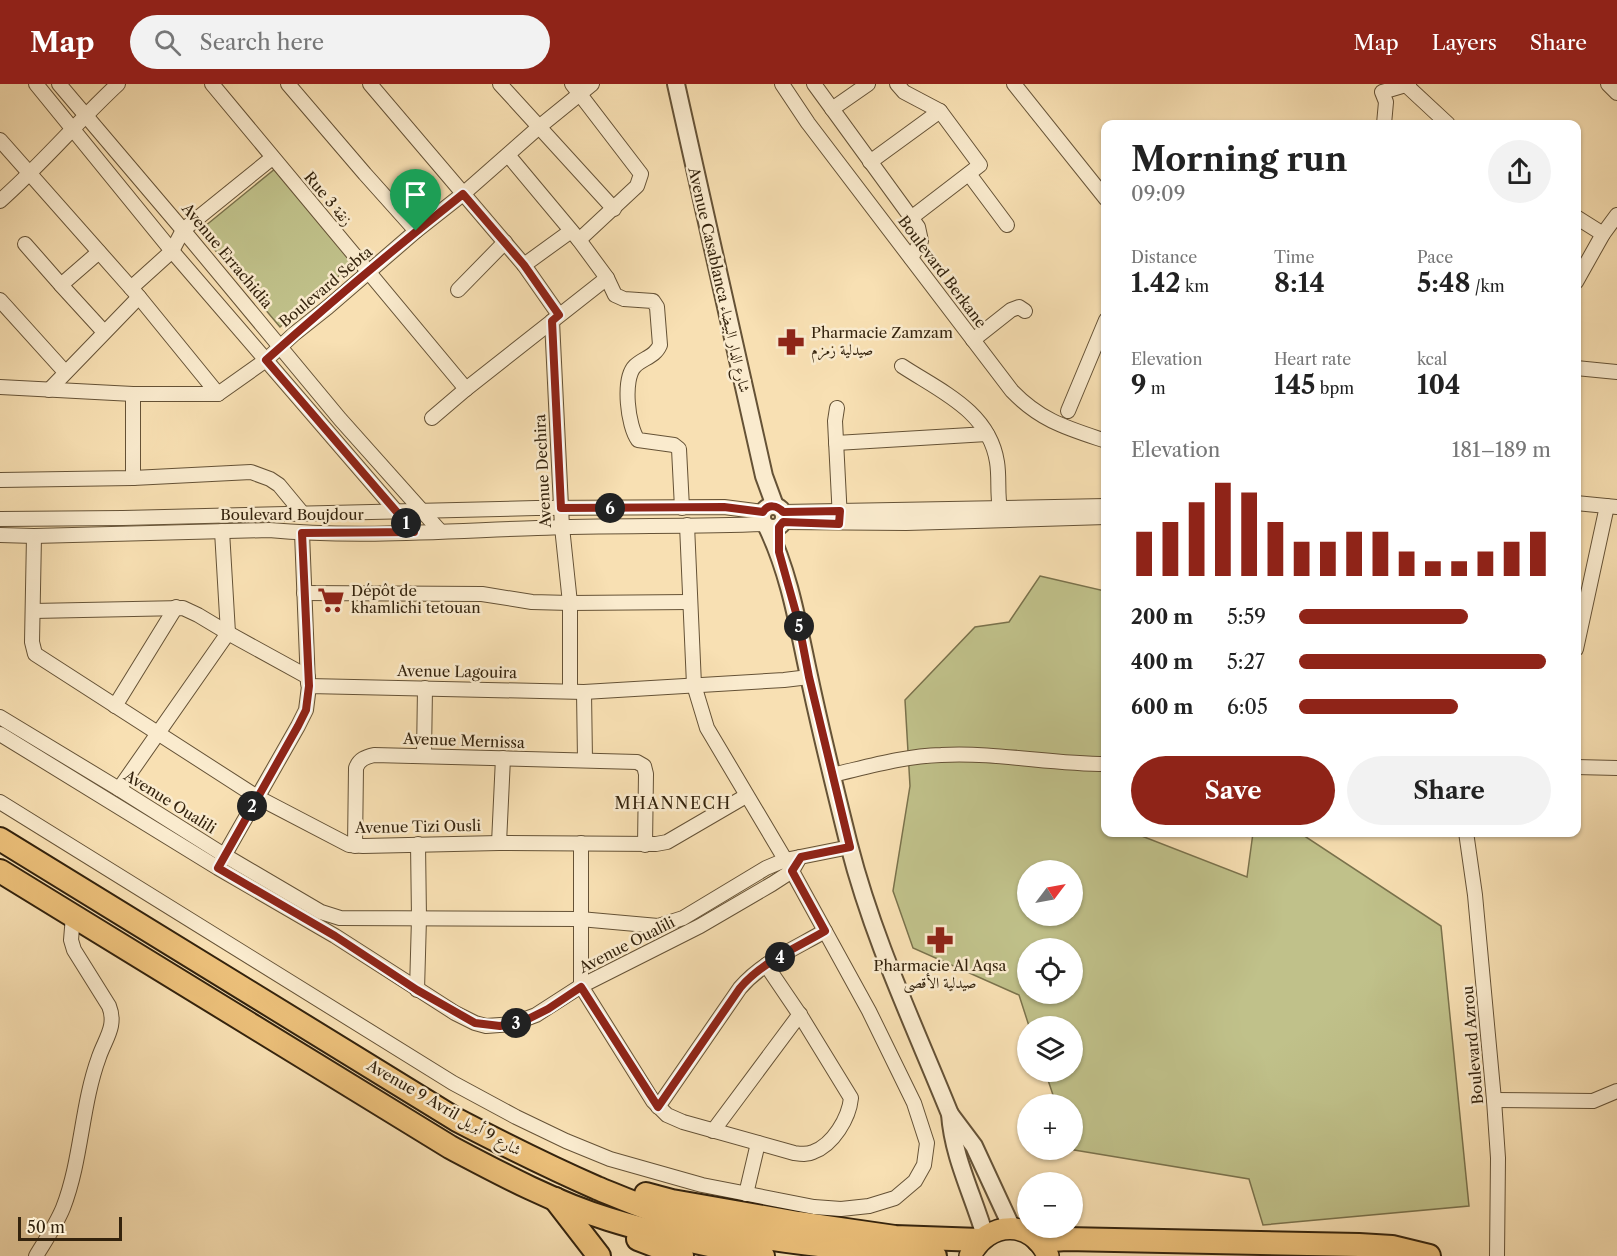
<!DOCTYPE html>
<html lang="en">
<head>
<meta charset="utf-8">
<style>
	body { margin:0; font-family:"Libre Caslon Text",Amiri,serif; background:#f2f2f2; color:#222; height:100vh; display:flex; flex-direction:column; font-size:22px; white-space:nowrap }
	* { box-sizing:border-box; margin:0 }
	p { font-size:20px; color:#767676 }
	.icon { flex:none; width:33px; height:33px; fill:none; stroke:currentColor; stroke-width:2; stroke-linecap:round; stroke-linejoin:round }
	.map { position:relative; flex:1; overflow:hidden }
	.details { position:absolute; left:1101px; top:36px; width:480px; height:717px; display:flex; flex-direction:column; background:#fff; border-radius:12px; box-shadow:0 2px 4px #0004 }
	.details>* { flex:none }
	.needle { width:39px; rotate:58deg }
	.fabs { position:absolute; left:1017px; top:776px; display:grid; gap:12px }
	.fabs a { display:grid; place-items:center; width:66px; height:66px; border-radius:50%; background:#fff; box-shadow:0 2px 4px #0004; font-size:30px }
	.scale { position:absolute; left:18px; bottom:15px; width:104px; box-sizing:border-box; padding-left:6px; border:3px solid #34230d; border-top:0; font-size:16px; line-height:21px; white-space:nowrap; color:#34230d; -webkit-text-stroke:4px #faebce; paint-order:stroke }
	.pin { position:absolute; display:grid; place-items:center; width:51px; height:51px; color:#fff; margin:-62px -26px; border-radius:50% 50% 50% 0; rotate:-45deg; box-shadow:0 0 6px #0007 }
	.pin .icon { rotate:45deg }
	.km { position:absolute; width:30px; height:30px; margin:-15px; border-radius:50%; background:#222; color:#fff; font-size:16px; line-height:30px; text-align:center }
	.round { display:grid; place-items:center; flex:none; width:63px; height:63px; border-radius:32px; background:#f2f2f2 }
	.overview { display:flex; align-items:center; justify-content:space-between; height:102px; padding:0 30px }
	h1 { font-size:33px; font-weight:700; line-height:45px }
	.figures { display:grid; grid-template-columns:repeat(3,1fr); gap:9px; height:102px; padding:6px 30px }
	.figures div { display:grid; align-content:center }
	.figures b { font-size:26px; font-weight:700 }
	.figures small { font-size:16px; font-weight:400 }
	.figures p { font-size:16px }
	.chart { height:168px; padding:12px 30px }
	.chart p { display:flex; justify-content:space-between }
	.chart svg { width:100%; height:108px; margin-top:6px; stroke:#8f2418; stroke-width:6 }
	.cta { display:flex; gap:12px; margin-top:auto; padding:12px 30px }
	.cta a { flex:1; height:69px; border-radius:36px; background:#8f2418; color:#fff; font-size:24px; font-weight:700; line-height:69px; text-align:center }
	.cta a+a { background:#f2f2f2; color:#222 }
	ul { padding:0 30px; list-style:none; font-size:20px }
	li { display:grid; grid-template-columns:96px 72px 1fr; align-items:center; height:45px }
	li i { height:15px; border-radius:8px; background:#8f2418 }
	header { display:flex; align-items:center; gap:36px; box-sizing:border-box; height:84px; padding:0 30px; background:#8f2418; color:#fff }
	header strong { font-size:28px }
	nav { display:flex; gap:33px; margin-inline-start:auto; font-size:21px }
	.search { width:420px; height:54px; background:#f2f2f2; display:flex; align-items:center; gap:15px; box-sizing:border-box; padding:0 21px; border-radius:33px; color:#767676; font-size:22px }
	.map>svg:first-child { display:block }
</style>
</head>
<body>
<header>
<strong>Map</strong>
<div class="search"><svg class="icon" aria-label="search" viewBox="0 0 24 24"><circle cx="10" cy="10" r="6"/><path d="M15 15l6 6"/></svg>Search here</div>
<nav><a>Map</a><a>Layers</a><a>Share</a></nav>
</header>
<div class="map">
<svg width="1617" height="1172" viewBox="0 0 1617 1172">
	<rect width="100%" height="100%" fill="#f8e0b3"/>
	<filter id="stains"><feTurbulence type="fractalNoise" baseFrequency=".00333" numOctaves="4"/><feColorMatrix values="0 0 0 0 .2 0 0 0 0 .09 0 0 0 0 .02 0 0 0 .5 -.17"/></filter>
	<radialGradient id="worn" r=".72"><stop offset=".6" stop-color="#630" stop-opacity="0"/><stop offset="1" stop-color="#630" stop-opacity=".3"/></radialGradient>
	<g fill="#c0c18a" stroke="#7a724c" stroke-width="1.5" fill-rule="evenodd">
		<polygon points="276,84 355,178 280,243 199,147"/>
		<path d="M 1040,492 L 1105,507 L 1106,748 L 1134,749 L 1247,793 L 1253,749 L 1300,749 L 1441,842 L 1469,1122 L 1263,1141 L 1249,1095 L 1068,1065 L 1072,1065 L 1072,1020 L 1056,1020 L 1045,987 L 1072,987 L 1072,942 L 1029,942 L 1019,911 L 913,864 L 893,807 L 910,702 L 905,616 L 975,543 L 1009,538 ZM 1028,786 L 1072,786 L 1072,831 L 1028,831 ZM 1028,864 L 1072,864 L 1072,909 L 1028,909 Z"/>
	</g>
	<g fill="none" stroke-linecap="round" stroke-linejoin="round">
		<defs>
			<g id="minor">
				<polyline points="36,0 172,167 414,448"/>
				<polyline points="59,0 183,146 340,335 440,447"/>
				<polyline points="212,0 466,305"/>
				<polyline points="288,0 365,90 416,147"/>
				<polyline points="370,0 524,181 559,231"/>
				<polyline points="500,0 614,125"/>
				<polyline points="572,0 641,90 637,102 579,156"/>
				<path d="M 782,0 L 808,39 L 1012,307 C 1041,337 1067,344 1106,357"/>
				<polyline points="814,0 918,143 921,157 911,174"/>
				<polyline points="897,0 904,8 940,27 980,81 911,134"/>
				<polyline points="1014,0 1106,115"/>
				<polyline points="1608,0 1617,9"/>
				<polyline points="1406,1 1448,40"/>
				<polyline points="832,25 868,0"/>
				<polyline points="1384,40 1386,18 1382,8 1409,0"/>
				<polyline points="0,56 139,213 218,310"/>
				<path d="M 508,71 L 579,156 L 607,194 L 615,211 L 624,215 L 653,217 L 657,223 L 660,261 C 655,273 643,274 635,282 C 622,295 628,343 638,356 L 674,361 L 679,365 L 682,424"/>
				<polyline points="870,78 940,27"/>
				<polyline points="969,90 1007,141"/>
				<path d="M 0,117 C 42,80 77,38 118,0"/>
				<polyline points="1576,133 1603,150"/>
				<polyline points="25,160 61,201"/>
				<polyline points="99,168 61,201 104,248"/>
				<polyline points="524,181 571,147"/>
				<polyline points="1576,198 1603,150 1617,131"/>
				<polyline points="131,204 172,167 183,146 272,74"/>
				<polyline points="458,206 505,158"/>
				<polyline points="0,216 65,288"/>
				<polyline points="552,237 562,443 570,519 570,606"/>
				<polyline points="973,256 1011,226 1019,223 1025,227"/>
				<path d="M 902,282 C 940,307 989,327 997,378 C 1000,396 996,416 1002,434"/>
				<polyline points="1576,284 1617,288"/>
				<polyline points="0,303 133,310 218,310 266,276 294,250 328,223 416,147 463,110 539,43 592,0"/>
				<polyline points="49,306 139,213"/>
				<polyline points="837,324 835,337 840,435"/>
				<polyline points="1068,327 1106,236"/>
				<polyline points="432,334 466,305 607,194"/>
				<polyline points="836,359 987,350"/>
				<polyline points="133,394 133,310"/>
				<polyline points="0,396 133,394 251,388 270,395 279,401 303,430"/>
				<polyline points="1576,419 1617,423"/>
				<polyline points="783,428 1106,422"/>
				<polyline points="0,435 123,434 536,424 724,423 763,428"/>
				<polyline points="783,438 906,439 1106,433"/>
				<polyline points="302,449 308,600"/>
				<path d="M 0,451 L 34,452 L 269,446 C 358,454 448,447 537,444 C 612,441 688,443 764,440"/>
				<polyline points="34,452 32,558 35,570 257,713 349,761 363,762 499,759 656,760 667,758 746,712"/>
				<polyline points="304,509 482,510 532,518 570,519 690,518"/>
				<polyline points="33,527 183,524 198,531 228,549 308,593"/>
				<polyline points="1576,565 1607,422"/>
				<polyline points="584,608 585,676"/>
				<polyline points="115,622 176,523"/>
				<polyline points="0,633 119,705 224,771 321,828 340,834 580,835 658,842 683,834 766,784 785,776 850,763"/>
				<polyline points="0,650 218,784 335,852 455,929 475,939 486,942 512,940 536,931 581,902 700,842 772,800 792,787 800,773"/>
				<polyline points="424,671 425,604"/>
				<polyline points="1576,683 1617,684"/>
				<path d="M 832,691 C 867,683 904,672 941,671 C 996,668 1050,680 1106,680"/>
				<polyline points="119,705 228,549 222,447"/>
				<polyline points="0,718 453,999 516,1033 566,1057 610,1075 702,1101 814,1123 841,1125 869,1122 895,1114 915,1097 924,1081 927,1059 914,1019 869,927 792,787 707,644 694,601 687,441"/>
				<polyline points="1466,748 1475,811 1494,1016 1498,1074 1497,1172"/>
				<polyline points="499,759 503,674"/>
				<path d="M 581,759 L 581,902 L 653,1017 L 667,1031 L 683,1038 L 794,1069 C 801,1070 807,1071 813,1068 C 833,1061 849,1034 851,1014 L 802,934 L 766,881"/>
				<path d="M 355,762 L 356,684 C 359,675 366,673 374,671 L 637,678 L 644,682 L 646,690 L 645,761"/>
				<polyline points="220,779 298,642 306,626 309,602 584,608 784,596 809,593"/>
				<polyline points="417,906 419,834 418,760"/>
				<polyline points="1494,1016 1593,1017 1617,1007"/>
				<path d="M 658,1023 L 740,904 C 762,878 796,864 825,847"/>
				<polyline points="713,1047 800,930"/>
				<polyline points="746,1110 758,1059"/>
				<path d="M 36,1172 C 45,1157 56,1141 63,1124 C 82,1075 81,1022 99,973 C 105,955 117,942 109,922 L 74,866 L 71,856 L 73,832"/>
			</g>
			<g id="tertiary">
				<polyline points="676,0 764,392 775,422"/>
				<circle cx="773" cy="433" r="11"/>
				<path d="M 767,443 C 790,491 798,542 809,592 C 821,649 835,705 849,761 C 873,855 914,941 950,1030 C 953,1073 973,1111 985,1152"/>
				<polyline points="950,1030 974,1062 1012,1144"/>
			</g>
			<path id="primary" d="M 970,1172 C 988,1136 1032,1135 1048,1172"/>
			<g id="trunk">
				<path d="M 0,755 L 457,1036 C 503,1060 549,1083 597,1104 C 629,1117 661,1131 695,1140 C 774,1159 854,1165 935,1172"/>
				<path d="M 0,787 L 450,1063 C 501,1090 553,1118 608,1135 C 659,1151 711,1162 763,1172"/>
				<polyline points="646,1110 672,1117 798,1139 895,1153 980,1156"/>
				<polyline points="555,1115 599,1172"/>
				<polyline points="638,1155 682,1172"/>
				<polyline points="1039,1157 1066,1155 1359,1161 1392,1163 1429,1172"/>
			</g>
		</defs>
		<use href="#minor" stroke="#655236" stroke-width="16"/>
		<use href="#tertiary" stroke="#655236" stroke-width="20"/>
		<use href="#primary" stroke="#34230d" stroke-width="24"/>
		<use href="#trunk" stroke="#34230d" stroke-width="26"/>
		<use href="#minor" stroke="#faebce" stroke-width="14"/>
		<use href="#tertiary" stroke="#faebce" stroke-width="16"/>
		<use href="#primary" stroke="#ecc07a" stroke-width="21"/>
		<use href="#trunk" stroke="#ecc07a" stroke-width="22"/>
	</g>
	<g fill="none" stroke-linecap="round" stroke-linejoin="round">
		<defs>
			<path id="route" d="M 463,110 L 524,181 L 559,231 L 552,237 L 561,424 L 724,423 L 763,428 C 768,420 777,421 783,428 L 840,427 L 839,440 L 783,438 L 779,443 L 779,468 L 798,536 L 809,593 L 850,763 L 801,773 L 792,787 L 825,847 C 796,864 762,878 740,904 L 658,1023 L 581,903 L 548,925 L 524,937 L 500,942 L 475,939 L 417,906 L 335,852 L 218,784 L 298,642 L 306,626 L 309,602 L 302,449 L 414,448 L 266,276 C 330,219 396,163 463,110 Z"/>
		</defs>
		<use href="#route" stroke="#fff" stroke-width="12"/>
		<use href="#route" stroke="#8f2418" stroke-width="8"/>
	</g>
	<defs>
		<symbol id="pharmacy-bare" viewBox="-9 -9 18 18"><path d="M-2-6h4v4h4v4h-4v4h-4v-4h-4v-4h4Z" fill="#8f2418" stroke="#faebce" stroke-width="2.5" paint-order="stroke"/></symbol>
		<symbol id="supermarket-bare" viewBox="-9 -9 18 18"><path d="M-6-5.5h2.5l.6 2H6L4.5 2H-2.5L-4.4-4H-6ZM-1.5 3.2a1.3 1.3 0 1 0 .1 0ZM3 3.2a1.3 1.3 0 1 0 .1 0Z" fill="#8f2418" stroke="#faebce" stroke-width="2.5" paint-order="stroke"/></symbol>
	</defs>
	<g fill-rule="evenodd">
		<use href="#pharmacy-bare" x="772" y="239" width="38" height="38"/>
		<use href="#supermarket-bare" x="312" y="497" width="38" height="38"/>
		<use href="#pharmacy-bare" x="921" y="837" width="38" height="38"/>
	</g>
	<g text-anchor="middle" stroke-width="5" stroke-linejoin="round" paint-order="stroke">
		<g font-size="15" fill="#34230d" stroke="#faebce">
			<text transform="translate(328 115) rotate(50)" y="5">Rue 3 زنقة</text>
			<text transform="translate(227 172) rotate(50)" y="5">Avenue Errachidia</text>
			<text transform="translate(942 188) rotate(53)" y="5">Boulevard Berkane</text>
			<text transform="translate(719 196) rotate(77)" y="5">Avenue Casablanca شارع الدار البيضاء</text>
			<text transform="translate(326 203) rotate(-40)" y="5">Boulevard Sebta</text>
			<text transform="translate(543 387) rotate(-93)" y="5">Avenue Dechira</text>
			<text x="292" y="436">Boulevard Boujdour</text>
			<text transform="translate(457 588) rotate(1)" y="5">Avenue Lagouira</text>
			<text transform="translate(464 657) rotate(2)" y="5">Avenue Mernissa</text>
			<text transform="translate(170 718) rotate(32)" y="5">Avenue Oualili</text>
			<text transform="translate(418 743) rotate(-1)" y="5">Avenue Tizi Ousli</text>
			<text transform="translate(627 861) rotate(-27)" y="5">Avenue Oualili</text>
			<text transform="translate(1473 961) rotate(-95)" y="5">Boulevard Azrou</text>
			<text transform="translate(444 1024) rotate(30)" y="5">Avenue 9 Avril شارع 9 أبريل</text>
		</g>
		<g font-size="15" fill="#34230d" stroke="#faebce" text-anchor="start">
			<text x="811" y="254">Pharmacie Zamzam<tspan x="811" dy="17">صيدلية زمزم</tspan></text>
			<text x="351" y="512">Dépôt de<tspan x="351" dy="17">khamlichi tetouan</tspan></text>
			<text x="940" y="887" text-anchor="middle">Pharmacie Al Aqsa<tspan x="940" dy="17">صيدلية الأقصى</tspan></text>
		</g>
		<g font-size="16" letter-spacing="1.5" fill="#34230d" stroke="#faebce">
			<text x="673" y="725">MHANNECH</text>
		</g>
	</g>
	<rect width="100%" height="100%" filter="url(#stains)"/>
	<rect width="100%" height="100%" fill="url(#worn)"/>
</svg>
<div class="fabs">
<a><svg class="needle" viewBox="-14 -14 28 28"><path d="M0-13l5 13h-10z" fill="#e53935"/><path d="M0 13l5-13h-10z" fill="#767676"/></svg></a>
<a><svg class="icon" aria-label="locate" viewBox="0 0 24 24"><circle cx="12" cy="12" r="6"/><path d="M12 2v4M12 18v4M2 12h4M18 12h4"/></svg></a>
<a><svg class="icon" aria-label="layers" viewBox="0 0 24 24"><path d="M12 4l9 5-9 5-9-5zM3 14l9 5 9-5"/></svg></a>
<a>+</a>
<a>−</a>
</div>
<div class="scale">50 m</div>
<div class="pin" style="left:416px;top:147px;background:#1e9e55"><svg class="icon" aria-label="arrive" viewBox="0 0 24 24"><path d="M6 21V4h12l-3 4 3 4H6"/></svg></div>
<b class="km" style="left:406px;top:439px">1</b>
<b class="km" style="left:252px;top:722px">2</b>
<b class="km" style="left:516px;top:939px">3</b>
<b class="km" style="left:780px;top:873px">4</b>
<b class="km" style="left:799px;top:542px">5</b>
<b class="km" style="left:610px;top:424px">6</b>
<section class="details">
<div class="overview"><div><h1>Morning run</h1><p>09:09</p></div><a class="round"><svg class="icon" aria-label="share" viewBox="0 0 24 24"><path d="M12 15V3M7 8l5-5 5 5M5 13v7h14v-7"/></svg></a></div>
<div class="figures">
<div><p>Distance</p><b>1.42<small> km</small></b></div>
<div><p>Time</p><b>8:14</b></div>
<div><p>Pace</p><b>5:48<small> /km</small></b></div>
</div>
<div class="figures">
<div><p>Elevation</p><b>9<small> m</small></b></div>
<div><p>Heart rate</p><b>145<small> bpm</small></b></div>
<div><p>kcal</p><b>104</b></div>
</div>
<div class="chart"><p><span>Elevation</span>181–189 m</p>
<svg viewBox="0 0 160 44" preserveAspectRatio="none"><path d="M5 44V26M15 44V22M25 44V14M35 44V6M45 44V10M55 44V22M65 44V30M75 44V30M85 44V26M95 44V26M105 44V34M115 44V38M125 44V38M135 44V34M145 44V30M155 44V26"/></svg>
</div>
<ul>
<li><b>200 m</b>5:59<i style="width:67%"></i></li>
<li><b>400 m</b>5:27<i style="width:98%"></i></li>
<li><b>600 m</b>6:05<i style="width:63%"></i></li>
</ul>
<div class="cta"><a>Save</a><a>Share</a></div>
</section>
</div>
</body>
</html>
